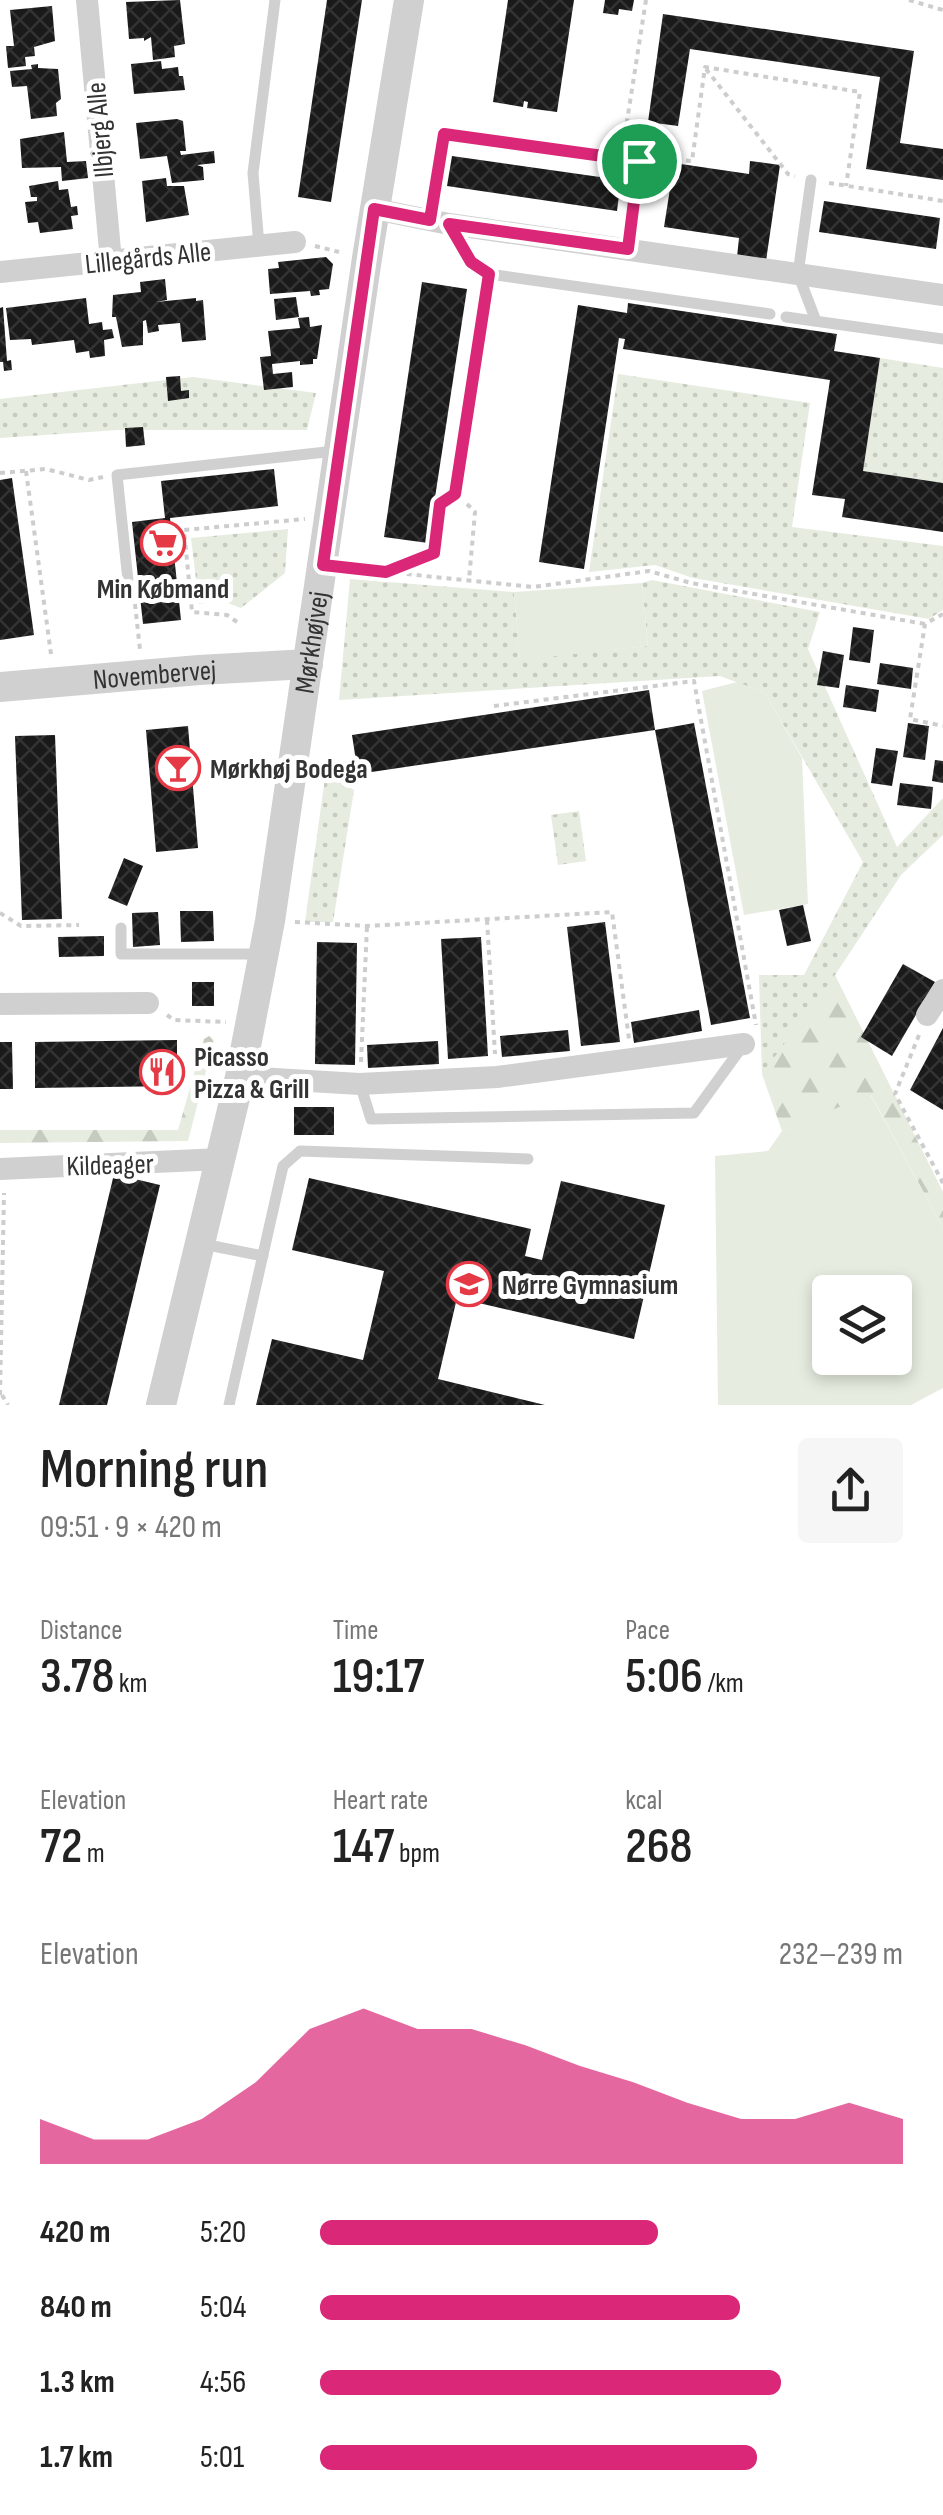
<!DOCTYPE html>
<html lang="en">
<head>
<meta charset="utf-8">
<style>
	body { margin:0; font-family:"Sofia Sans Condensed",sans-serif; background:#f6f6f6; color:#222; height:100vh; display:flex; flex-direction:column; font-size:38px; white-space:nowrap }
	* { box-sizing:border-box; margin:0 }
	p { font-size:32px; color:#767676 }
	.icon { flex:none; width:55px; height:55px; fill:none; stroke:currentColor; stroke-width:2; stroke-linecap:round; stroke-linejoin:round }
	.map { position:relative; height:1405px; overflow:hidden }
	.drawer { display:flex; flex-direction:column; background:#fff; flex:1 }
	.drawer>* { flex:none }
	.controls { position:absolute; left:812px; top:1275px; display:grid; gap:20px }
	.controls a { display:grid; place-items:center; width:100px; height:100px; border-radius:10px; background:#fff; box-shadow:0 5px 15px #0003; font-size:50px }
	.pin { position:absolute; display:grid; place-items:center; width:85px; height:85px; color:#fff; margin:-42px; border:5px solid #fff; border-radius:50%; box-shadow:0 2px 10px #0007 }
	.round { display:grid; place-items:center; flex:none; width:105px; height:105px; border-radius:10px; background:#f6f6f6 }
	.overview { display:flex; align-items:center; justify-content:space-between; height:170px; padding:0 40px }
	h1 { font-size:55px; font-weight:600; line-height:75px }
	.metrics { display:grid; grid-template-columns:repeat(3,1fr); gap:15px; height:170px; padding:10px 40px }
	.metrics div { display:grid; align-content:center }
	.metrics b { font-size:50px; font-weight:600 }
	.metrics small { font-size:28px; font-weight:400 }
	.metrics p { font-size:28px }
	.chart { height:280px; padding:20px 40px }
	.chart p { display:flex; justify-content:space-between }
	.chart svg { width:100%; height:180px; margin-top:10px; fill:#db2777; opacity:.7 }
	ul { padding:0 40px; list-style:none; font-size:32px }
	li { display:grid; grid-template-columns:160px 120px 1fr; align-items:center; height:75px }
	li i { height:25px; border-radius:12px; background:#db2777 }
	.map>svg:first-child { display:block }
</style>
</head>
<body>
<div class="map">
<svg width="943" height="1405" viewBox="0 0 943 1405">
	<defs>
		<pattern id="green-dots" width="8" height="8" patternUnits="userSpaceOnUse" patternTransform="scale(2.5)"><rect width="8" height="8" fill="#e6ecdf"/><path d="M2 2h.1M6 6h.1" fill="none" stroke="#c6cbc0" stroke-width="1.8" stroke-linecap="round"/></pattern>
		<pattern id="forest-firs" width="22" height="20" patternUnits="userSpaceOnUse" patternTransform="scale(2.5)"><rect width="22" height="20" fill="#e6ecdf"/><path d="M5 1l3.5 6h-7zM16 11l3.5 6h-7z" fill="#c6cbc0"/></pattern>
		<pattern id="building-cross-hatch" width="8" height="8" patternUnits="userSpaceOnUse" patternTransform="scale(2.5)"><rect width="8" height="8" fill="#1a1a1a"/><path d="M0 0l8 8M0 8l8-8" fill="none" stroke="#333"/></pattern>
	</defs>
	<rect width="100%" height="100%" fill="#fff"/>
	<g fill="url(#green-dots)">
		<polygon points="880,358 943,368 943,483 863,471"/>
		<polygon points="618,374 810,403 792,527 943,546 943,610 929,619 693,578 655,565 589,572"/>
		<polygon points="193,377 316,393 307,430 118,430 0,438 0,399"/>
		<polygon points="288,529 285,573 241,608 220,600 199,604 191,538"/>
		<polygon points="350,579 514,592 520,659 648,646 642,583 652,580 820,612 808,649 897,847 943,798 943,835 901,875 812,1010 762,1074 759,975 804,975 863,862 765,693 720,676 339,700"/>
		<polygon points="326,771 354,790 333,922 305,922"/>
		<polygon points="579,811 586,861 558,865 551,815"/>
	</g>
	<g fill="url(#forest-firs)">
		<polygon points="835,975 943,1192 943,1228 871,1095 782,1131 762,1074"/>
		<polygon points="209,1036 214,1040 188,1141 0,1143 0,1130 178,1130 204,1039"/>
	</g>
	<g fill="#e6ecdf" fill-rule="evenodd">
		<polygon points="642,583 648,646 520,660 514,592"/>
		<polygon points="737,682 765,693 802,758 808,904 744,915 702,691"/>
		<path d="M 870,1094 L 943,1228 L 943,1388 L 911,1405 L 718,1405 L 715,1156 L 768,1151 L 782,1131 ZM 830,1292 L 895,1292 L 895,1358 L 830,1358 Z"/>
	</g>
	<g fill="url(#building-cross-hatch)">
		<polygon points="180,0 185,44 174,46 175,57 153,60 151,37 144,41 144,38 129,39 126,2"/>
		<polygon points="327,0 362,0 331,202 298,197"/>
		<polygon points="508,0 574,0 557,112 527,108 528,102 524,101 523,107 493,102"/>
		<polygon points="605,0 634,0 632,11 619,9 618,15 603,13"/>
		<polygon points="52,6 55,41 34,47 35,56 25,57 26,66 8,68 6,46 14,46 10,10"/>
		<polygon points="663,14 914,51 900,143 943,149 943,180 866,169 880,77 690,49 678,126 648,122"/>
		<polygon points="161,61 162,69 178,67 179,76 183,76 185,90 134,94 131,64"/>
		<polygon points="38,64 38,68 58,69 61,99 56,103 57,116 31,119 27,86 12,87 10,71 32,69 31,65"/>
		<polygon points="177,119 183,121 186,151 180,151 181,155 214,151 215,163 197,165 203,167 204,180 172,183 167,156 140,159 136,123"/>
		<polygon points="64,132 67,162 86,161 88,178 62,181 61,167 22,168 20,139"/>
		<polygon points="452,156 621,180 617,211 447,186"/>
		<polygon points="750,161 780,165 766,261 737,257 739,238 664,227 674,163 749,174"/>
		<polygon points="166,178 167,186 184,186 189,215 146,222 142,181"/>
		<polygon points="58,181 59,190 68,189 71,207 77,206 78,215 71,216 73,229 40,233 38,222 28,223 25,202 37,201 37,197 31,197 29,186"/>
		<polygon points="824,201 940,218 936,249 819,232"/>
		<polygon points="326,257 333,264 329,289 319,290 320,295 311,296 310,291 270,294 268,269 279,268 278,262"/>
		<polygon points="165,279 167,300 156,302 196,298 196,301 203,300 206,340 182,342 180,323 158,325 159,331 148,333 146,320 143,321 143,345 122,347 116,317 112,317 113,295 141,292 140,282"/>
		<polygon points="422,282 467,289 428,543 384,537"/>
		<polygon points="296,297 299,317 276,320 274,299"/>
		<polygon points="86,298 89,324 102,322 103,330 112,329 114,338 104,340 105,356 90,358 89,351 76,353 74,340 32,345 31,339 10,340 6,308"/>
		<polygon points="628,303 837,334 834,351 880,358 863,471 943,483 943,532 842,517 845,499 812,495 830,380 623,349 625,339 619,338 584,569 539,562 578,305 627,313"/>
		<polygon points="3,307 7,361 11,360 12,370 4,371 3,362 0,362 0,308"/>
		<polygon points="309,317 310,327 322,325 317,359 313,359 313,364 300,365 300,361 272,364 273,374 292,372 293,387 264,390 260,357 271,356 268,331 300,328 298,318"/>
		<polygon points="180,376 181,391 189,390 189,398 168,401 166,377"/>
		<polygon points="143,427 145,445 126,447 125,428"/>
		<polygon points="274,469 278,506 170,518 181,620 143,624 132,522 165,518 161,481"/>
		<polygon points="12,478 34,635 0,640 0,480"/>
		<polygon points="853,627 874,630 870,663 849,660"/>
		<polygon points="823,651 844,655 839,688 817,685"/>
		<polygon points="880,663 913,668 911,689 877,684"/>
		<polygon points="846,685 879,690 876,712 843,707"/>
		<polygon points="649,690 655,730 358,774 352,735"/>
		<polygon points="694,723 750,1018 711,1025 655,730"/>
		<polygon points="908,723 929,726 925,760 903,757"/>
		<polygon points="188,726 198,848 156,852 146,730"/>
		<polygon points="55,735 62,919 22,920 15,736"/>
		<polygon points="876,748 898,751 892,786 871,783"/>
		<polygon points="935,760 943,761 943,783 932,781"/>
		<polygon points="900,783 933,787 931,809 897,805"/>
		<polygon points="124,858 143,866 127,906 108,898"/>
		<polygon points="803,905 811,941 787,946 779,910"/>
		<polygon points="180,911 213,911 214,941 181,942"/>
		<polygon points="158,912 160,945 133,947 132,913"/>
		<polygon points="605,922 620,1042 581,1046 567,927"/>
		<polygon points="104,936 104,956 59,957 58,937"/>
		<polygon points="481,937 488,1056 448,1059 441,939"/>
		<polygon points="317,942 357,943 355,1065 315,1064"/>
		<polygon points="903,964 935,982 892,1056 861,1037"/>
		<rect x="192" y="982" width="22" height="24"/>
		<polygon points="699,1010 702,1031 634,1043 631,1022"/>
		<polygon points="943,1028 943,1110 910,1090"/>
		<polygon points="568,1030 570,1051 502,1057 500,1036"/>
		<polygon points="177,1040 177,1086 35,1088 35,1042"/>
		<polygon points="438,1041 439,1064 368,1068 367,1045"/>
		<polygon points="0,1042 12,1042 13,1089 0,1089"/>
		<rect x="294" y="1107" width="40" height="28"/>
		<polygon points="114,1174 160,1185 107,1405 59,1405"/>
		<polygon points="309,1178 531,1229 525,1256 542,1260 561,1181 665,1205 634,1339 457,1298 438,1379 545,1405 256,1405 272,1339 363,1360 384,1271 292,1250"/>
	</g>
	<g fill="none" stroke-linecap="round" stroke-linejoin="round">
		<g stroke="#cdcdcd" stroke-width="4" stroke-dasharray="5 5" stroke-linecap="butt">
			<polyline points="909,0 943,10"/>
			<polyline points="706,69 788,174 795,176"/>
			<polyline points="458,136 622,159"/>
			<polyline points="622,153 646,0"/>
			<polyline points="656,158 692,161 705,67 860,92 846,186"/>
			<polyline points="829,183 943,201"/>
			<polyline points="315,246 339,252"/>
			<polyline points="26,471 51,654"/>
			<polyline points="0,473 46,469 89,480 103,477"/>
			<polyline points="467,504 475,512 469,580"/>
			<polyline points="347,568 533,587 649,571 691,583 925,624"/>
			<polyline points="391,570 434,553 440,504"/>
			<polyline points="135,604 140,650"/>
			<polyline points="943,614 925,624 910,719 943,726"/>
			<polyline points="237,622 227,615 192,612 184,530 305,519"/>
			<polyline points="494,706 694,681 756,1025"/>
			<polyline points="0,913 21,926 79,925"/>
			<polyline points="487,920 495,1054"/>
			<polyline points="295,922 367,926 612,912 629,1039"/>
			<polyline points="167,1015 174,1020 226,1022"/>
			<polyline points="919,1035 895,1094 943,1183"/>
			<polyline points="361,1062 367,926"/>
			<polyline points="0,1395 4,1193"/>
			<polyline points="2,1395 8,1405"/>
		</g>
		<g stroke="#d0d0d0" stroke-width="11">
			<polyline points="811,180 798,274 816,321"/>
			<polyline points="430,220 444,134"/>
			<polyline points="451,227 471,262 489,274 770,314"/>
			<polyline points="259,246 253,173 275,0"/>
			<polyline points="628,249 639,161"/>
			<polyline points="786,317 943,339"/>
			<polyline points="455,493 489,274"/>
			<polyline points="129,590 117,475 335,451"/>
			<polyline points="121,928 121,954 259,954"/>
			<polyline points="360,1084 371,1119 694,1113 742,1047"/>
			<polyline points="203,1244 263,1256"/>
			<polyline points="229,1405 283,1166 300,1151 528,1159"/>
		</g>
		<g stroke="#d0d0d0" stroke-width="22">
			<polyline points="87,0 111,261"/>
			<polyline points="374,209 449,224 943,295"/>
			<polyline points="0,272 295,242"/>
			<polyline points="0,1004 148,1003"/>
			<polyline points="927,1015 943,990"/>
			<polyline points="240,1077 360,1084 497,1077 744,1044"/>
			<polyline points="0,1169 221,1159"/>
		</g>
		<g stroke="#d0d0d0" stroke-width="30">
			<path id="s1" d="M 0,687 L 199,670 L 308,664"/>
			<path id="s2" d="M 161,1405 L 240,1077 L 270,921 L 367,258 L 409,0"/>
		</g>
	</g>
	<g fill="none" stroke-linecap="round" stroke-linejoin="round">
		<defs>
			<polygon id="route" points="444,134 639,161 628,249 449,224 471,262 489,274 455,494 440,504 434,553 386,572 323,565 374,209 430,220"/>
		</defs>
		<use href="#route" stroke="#fff" stroke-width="20"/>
		<use href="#route" stroke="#db2777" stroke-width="12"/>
	</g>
	<defs>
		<symbol id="supermarket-ring" viewBox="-11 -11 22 22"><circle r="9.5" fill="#fff" stroke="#e63946" stroke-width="1.5"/><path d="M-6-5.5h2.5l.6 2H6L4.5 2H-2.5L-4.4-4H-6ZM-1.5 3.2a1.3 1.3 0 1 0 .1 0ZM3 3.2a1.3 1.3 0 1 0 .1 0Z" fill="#e63946"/></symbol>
		<symbol id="bar-ring" viewBox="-11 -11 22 22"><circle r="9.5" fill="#fff" stroke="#e63946" stroke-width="1.5"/><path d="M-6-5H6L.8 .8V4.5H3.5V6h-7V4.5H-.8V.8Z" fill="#e63946"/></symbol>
		<symbol id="restaurant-ring" viewBox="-11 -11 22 22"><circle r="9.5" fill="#fff" stroke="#e63946" stroke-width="1.5"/><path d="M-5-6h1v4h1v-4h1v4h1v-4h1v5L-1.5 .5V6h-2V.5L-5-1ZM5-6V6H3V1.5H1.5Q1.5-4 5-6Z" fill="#e63946"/></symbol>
		<symbol id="school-ring" viewBox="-11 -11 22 22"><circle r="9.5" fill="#fff" stroke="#e63946" stroke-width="1.5"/><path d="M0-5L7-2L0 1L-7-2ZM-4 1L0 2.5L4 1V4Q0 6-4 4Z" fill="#e63946"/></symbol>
	</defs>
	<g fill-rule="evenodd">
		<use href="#supermarket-ring" x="138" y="518" width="50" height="50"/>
		<use href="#bar-ring" x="153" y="743" width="50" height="50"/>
		<use href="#restaurant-ring" x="137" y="1047" width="50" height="50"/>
		<use href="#school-ring" x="444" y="1259" width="50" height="50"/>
	</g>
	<g text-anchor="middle" stroke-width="10" stroke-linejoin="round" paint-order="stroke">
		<g font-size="28" fill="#333" stroke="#fff">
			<text transform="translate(99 130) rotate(-95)" y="10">Ilbjerg Alle</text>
			<text transform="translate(148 257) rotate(-6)" y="10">Lillegårds Alle</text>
			<text dy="10" stroke="none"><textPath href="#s2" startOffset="778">Mørkhøjvej</textPath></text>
			<text dy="10" stroke="none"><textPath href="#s1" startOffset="155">Novembervej</textPath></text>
			<text transform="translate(110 1164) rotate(-2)" y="10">Kildeager</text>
		</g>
		<g font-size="28" font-weight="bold" fill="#333" stroke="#fff" text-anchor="start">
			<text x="163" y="598" text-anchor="middle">Min Købmand</text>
			<text x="210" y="778">Mørkhøj Bodega</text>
			<text x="194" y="1066">Picasso<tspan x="194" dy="32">Pizza &amp; Grill</tspan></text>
			<text x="502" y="1294">Nørre Gymnasium</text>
		</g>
	</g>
</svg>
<div class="controls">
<a><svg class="icon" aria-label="layers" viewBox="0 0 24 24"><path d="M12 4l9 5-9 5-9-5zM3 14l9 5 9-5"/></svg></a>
</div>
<div class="pin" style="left:639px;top:161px;background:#1e9e55"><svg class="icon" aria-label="arrive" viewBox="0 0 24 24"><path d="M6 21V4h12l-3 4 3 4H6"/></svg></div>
</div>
<section class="drawer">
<div class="overview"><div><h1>Morning run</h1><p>09:51 · 9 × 420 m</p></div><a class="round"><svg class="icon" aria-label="share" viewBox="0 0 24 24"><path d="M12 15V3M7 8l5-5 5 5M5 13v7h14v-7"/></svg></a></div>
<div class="metrics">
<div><p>Distance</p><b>3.78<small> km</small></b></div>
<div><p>Time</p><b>19:17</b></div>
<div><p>Pace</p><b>5:06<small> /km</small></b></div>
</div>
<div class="metrics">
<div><p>Elevation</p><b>72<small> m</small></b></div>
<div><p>Heart rate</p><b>147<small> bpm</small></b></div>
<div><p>kcal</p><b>268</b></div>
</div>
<div class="chart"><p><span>Elevation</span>232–239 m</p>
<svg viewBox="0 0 160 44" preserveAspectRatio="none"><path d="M0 44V33L10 38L20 38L30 33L40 24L50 11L60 6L70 11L80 11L90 15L100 20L110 24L120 29L130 33L140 33L150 29L160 33V44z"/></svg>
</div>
<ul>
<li><b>420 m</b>5:20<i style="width:58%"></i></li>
<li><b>840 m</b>5:04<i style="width:72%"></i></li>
<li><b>1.3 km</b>4:56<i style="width:79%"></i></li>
<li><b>1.7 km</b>5:01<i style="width:75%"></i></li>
</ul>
</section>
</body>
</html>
